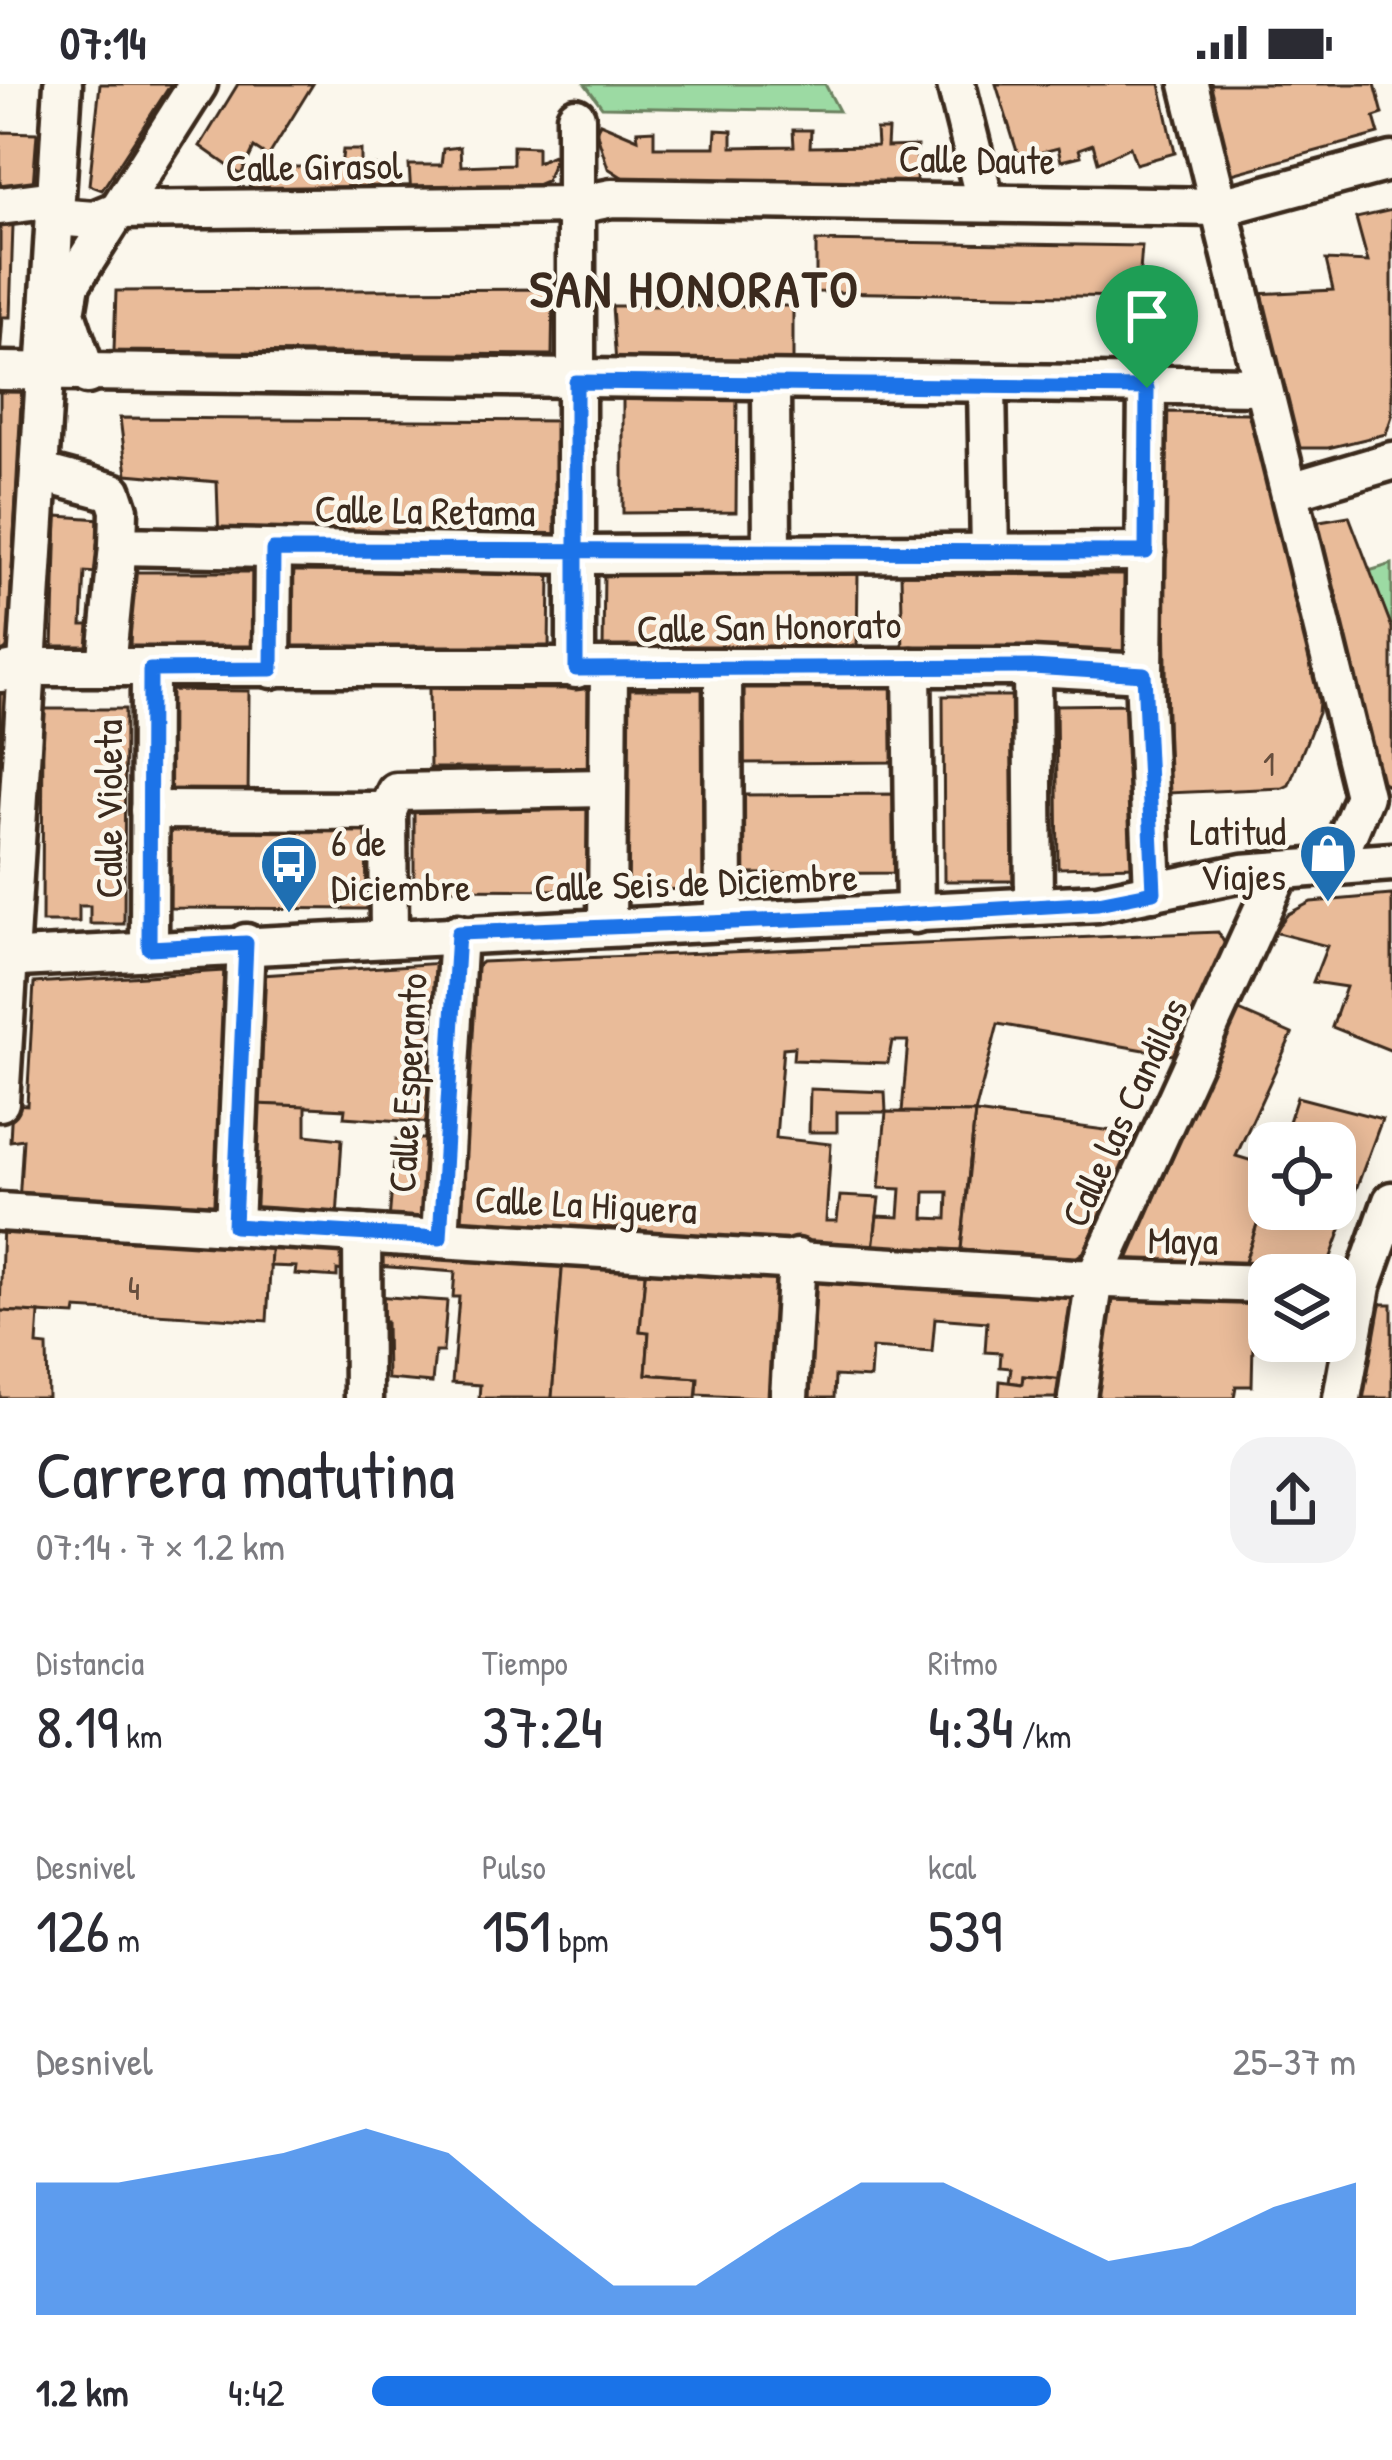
<!DOCTYPE html>
<html lang="es">
<head>
<meta charset="utf-8">
<style>
	body { margin:0; font-family:"Patrick Hand",sans-serif; background:#f2f2f3; color:#2b2b33; height:100vh; display:flex; flex-direction:column; font-size:45px; white-space:nowrap }
	* { box-sizing:border-box; margin:0 }
	p { font-size:39px; color:#7c7c81 }
	.icon { flex:none; width:66px; height:66px; fill:none; stroke:currentColor; stroke-width:2; stroke-linecap:round; stroke-linejoin:round }
	.map { position:relative; height:1314px; overflow:hidden }
	.details { display:flex; flex-direction:column; background:#fff; flex:1 }
	.details>* { flex:none }
	.buttons { position:absolute; left:1248px; top:1038px; display:grid; gap:24px }
	.buttons a { display:grid; place-items:center; width:108px; height:108px; border-radius:24px; background:#fff; box-shadow:0 6px 30px #0003; font-size:60px }
	.pin { position:absolute; display:grid; place-items:center; width:102px; height:102px; color:#fff; margin:-123px -51px; border-radius:50% 50% 50% 0; rotate:-45deg; box-shadow:0 0 12px #0007 }
	.pin .icon { rotate:45deg }
	.round { display:grid; place-items:center; flex:none; width:126px; height:126px; border-radius:36px; background:#f2f2f3 }
	.summary { display:flex; align-items:center; justify-content:space-between; height:204px; padding:0 36px }
	h1 { font-size:66px; font-weight:600; line-height:90px }
	.metrics { display:grid; grid-template-columns:repeat(3,1fr); gap:18px; height:204px; padding:12px 36px }
	.metrics div { display:grid; align-content:center }
	.metrics b { font-size:60px; font-weight:600 }
	.metrics small { font-size:33px; font-weight:400 }
	.metrics p { font-size:33px }
	.chart { height:336px; padding:24px 36px }
	.chart p { display:flex; justify-content:space-between }
	.chart svg { width:100%; height:216px; margin-top:12px; fill:#1a73e8; opacity:.7 }
	ul { padding:0 36px; list-style:none; font-size:39px }
	li { display:grid; grid-template-columns:192px 144px 1fr; align-items:center; height:90px }
	li i { height:30px; border-radius:15px; background:#1a73e8 }
	.status { display:flex; justify-content:space-between; align-items:center; height:84px; padding:0 60px; background:#fff; direction:ltr }
	.status svg { height:33px; fill:currentColor }
	.map>svg:first-child { display:block }
</style>
</head>
<body>
<div class="status"><b>07:14</b><svg viewBox="0 0 49 12"><path d="M0 12V9h3v3zM5 12V6h3v6zM10 12V3h3v9zM15 12V0h3v12zM26 1h20v11H26zM47 4h2v5h-2z"/></svg></div>
<div class="map">
<svg width="1392" height="1314" viewBox="0 0 1392 1314">
	<rect width="100%" height="100%" fill="#fbf7ec"/>
	<filter id="ink" filterUnits="userSpaceOnUse"><feTurbulence type="fractalNoise" baseFrequency=".00833" numOctaves="2"/><feDisplacementMap in="SourceGraphic" scale="24" xChannelSelector="R" yChannelSelector="G"/><feConvolveMatrix kernelMatrix="1 2 1 2 8 2 1 2 1" color-interpolation-filters="sRGB"/></filter>
	<g filter="url(#ink)">
		<g fill="#9cdaa3" stroke="#6c8260" stroke-width="3">
			<polygon points="585,0 825,0 839,27 602,23"/>
			<polygon points="1392,480 1392,544 1369,487"/>
		</g>
		<g fill="#e9bb99" stroke="#3b2a1e" stroke-width="3" fill-rule="evenodd">
			<polygon points="100,0 171,0 102,106 89,101"/>
			<polygon points="238,0 313,0 268,73 254,64 241,91 200,62"/>
			<polygon points="996,0 1160,0 1175,69 1136,80 1130,63 1098,78 1093,60 1079,65 1081,72 1061,77 1058,64 1019,74"/>
			<polygon points="1202,0 1375,0 1383,30 1374,33 1379,50 1225,92"/>
			<polygon points="600,39 638,55 637,47 654,46 654,63 715,63 716,46 732,47 732,63 794,62 793,46 811,46 810,63 877,62 876,46 888,46 887,63 917,62 916,104 639,104 608,84 596,47"/>
			<polygon points="0,48 37,49 33,101 0,106"/>
			<polygon points="513,62 537,63 537,78 556,70 546,97 520,108 411,111 409,81 441,81 443,65 460,63 461,82 513,80"/>
			<polygon points="343,66 361,66 361,80 393,83 393,115 258,120 248,104 267,83 341,83"/>
			<polygon points="1392,126 1392,332 1386,350 1328,364 1296,364 1256,210 1333,206 1326,176 1368,178 1356,134"/>
			<polygon points="13,141 10,233 3,233 0,275 0,143"/>
			<polygon points="816,157 1142,162 1138,213 816,208"/>
			<polygon points="553,205 552,271 114,267 116,207"/>
			<polygon points="612,222 793,222 793,281 616,280"/>
			<polygon points="22,300 8,563 0,571 0,304"/>
			<polygon points="623,312 737,312 736,428 623,429"/>
			<polygon points="1162,328 1247,329 1255,335 1321,595 1318,629 1289,701 1283,704 1168,709"/>
			<polygon points="120,334 559,337 562,450 549,461 219,459 217,398 127,390"/>
			<polygon points="57,432 101,435 98,489 85,488 82,541 95,541 94,567 53,566"/>
			<polygon points="1349,432 1392,544 1392,704 1381,697 1314,438"/>
			<polygon points="283,487 550,487 549,566 283,566"/>
			<polygon points="131,488 264,488 264,566 130,566"/>
			<polygon points="604,488 858,489 857,568 603,567"/>
			<polygon points="901,490 1126,491 1127,570 903,569"/>
			<polygon points="740,599 901,599 901,678 740,679"/>
			<polygon points="429,604 589,605 589,684 430,684"/>
			<polygon points="0,605 5,611 0,695"/>
			<polygon points="625,605 706,605 707,805 625,806"/>
			<polygon points="167,606 249,607 248,716 166,714"/>
			<polygon points="943,612 1020,612 1024,797 944,797"/>
			<polygon points="1132,620 1135,782 1058,784 1056,621"/>
			<polygon points="43,625 125,625 124,840 90,840 90,822 79,822 79,838 42,838"/>
			<polygon points="900,710 899,789 739,790 739,711"/>
			<polygon points="414,724 590,724 589,806 414,805"/>
			<polygon points="168,744 366,744 367,825 167,824"/>
			<polygon points="1391,811 1392,811 1392,967 1332,943 1346,903 1313,898 1327,862 1273,848 1288,830 1311,818"/>
			<polygon points="1218,848 1225,860 1173,971 998,940 975,1029 902,1028 908,957 892,957 888,979 793,976 794,963 783,964 776,1054 831,1060 826,1137 837,1137 840,1112 879,1114 873,1166 623,1152 624,1144 462,1142 457,1134 475,884 482,878"/>
			<polygon points="442,879 432,1039 344,1033 345,1025 254,1020 262,891"/>
			<polygon points="224,887 232,894 219,1127 19,1119 23,1055 10,1057 12,1020 27,1021 34,899"/>
			<polygon points="1237,926 1292,950 1236,1072 1269,1082 1269,1102 1243,1185 1126,1180"/>
			<polygon points="810,1005 885,1008 886,1028 837,1028 837,1048 809,1048"/>
			<polygon points="1297,1013 1382,1035 1325,1189 1243,1185 1269,1102 1269,1125 1335,1125 1335,1059 1282,1059"/>
			<polygon points="254,1020 306,1022 306,1051 342,1055 337,1134 256,1130 249,1122"/>
			<path d="M 886,1028 L 975,1029 L 961,1166 L 873,1166 L 877,1132 L 899,1133 L 901,1105 L 879,1104 ZM 925,1108 L 948,1108 L 947,1135 L 924,1134 Z"/>
			<polygon points="975,1029 1136,1050 1084,1168 1074,1175 961,1166"/>
			<polygon points="396,1055 431,1055 426,1131 417,1140 389,1137"/>
			<polygon points="3,1139 272,1156 267,1237 76,1225 75,1231 0,1227"/>
			<polygon points="272,1156 346,1160 344,1187 337,1186 337,1193 295,1190 296,1183 270,1182"/>
			<polygon points="380,1163 563,1174 552,1314 479,1314 480,1301 452,1299 459,1213 453,1213 455,1188 378,1182"/>
			<polygon points="563,1174 646,1180 640,1247 649,1248 646,1290 698,1294 696,1314 552,1314"/>
			<polygon points="646,1180 789,1183 778,1314 697,1310 698,1294 646,1290 649,1248 640,1247"/>
			<polygon points="815,1193 1074,1208 1064,1296 1023,1292 1022,1300 1009,1298 1011,1284 1000,1283 1001,1269 985,1268 987,1238 935,1234 932,1268 872,1264 870,1294 835,1292 834,1314 805,1314"/>
			<polygon points="1106,1209 1254,1215 1252,1302 1236,1302 1234,1314 1094,1314"/>
			<polygon points="373,1212 447,1217 443,1268 435,1268 432,1299 387,1295 386,1238 371,1237"/>
			<polygon points="1369,1220 1392,1220 1392,1314 1354,1314"/>
			<polygon points="0,1227 39,1229 37,1261 47,1262 48,1314 0,1314"/>
			<polygon points="1023,1292 1064,1296 1062,1314 999,1314 1000,1297 1022,1300"/>
		</g>
		<g fill="none" stroke-linecap="round" stroke-linejoin="round">
			<defs>
				<g id="minor">
					<polyline points="956,0 985,117"/>
					<polyline points="1189,0 1364,712 1344,760 1323,784"/>
					<polyline points="576,33 576,585"/>
					<polyline points="0,122 55,115"/>
					<polyline points="55,133 94,136 118,126 577,121 612,114 1221,123 1392,77"/>
					<polyline points="0,287 1261,302"/>
					<polyline points="87,291 66,229 71,200 198,0"/>
					<polyline points="771,300 772,469"/>
					<polyline points="987,302 990,469"/>
					<polyline points="1147,304 1144,589 1153,808"/>
					<polyline points="42,389 113,408 119,426 118,462 577,471 1146,468"/>
					<polyline points="1291,407 1392,377"/>
					<polyline points="106,583 118,462"/>
					<polyline points="723,583 724,838"/>
					<polyline points="912,583 915,830"/>
					<polyline points="1032,583 1034,822"/>
					<polyline points="272,585 273,466"/>
					<polyline points="0,589 30,583 1032,583 1144,589"/>
					<polyline points="149,726 388,727 396,708 606,704"/>
					<polyline points="388,727 389,853"/>
					<polyline points="607,843 609,586"/>
					<polyline points="149,864 150,586"/>
					<polyline points="0,875 1098,819 1242,789 1392,778"/>
					<polyline points="0,1018 63,0"/>
					<polyline points="0,1128 1075,1194 1269,1200"/>
					<polyline points="234,1142 246,859"/>
					<polyline points="362,1150 363,1314"/>
					<polyline points="440,1154 458,849"/>
					<polyline points="789,1314 797,1174"/>
					<polyline points="1077,1314 1095,1194 1280,787"/>
					<polyline points="1342,1314 1362,1202 1392,1117"/>
				</g>
			</defs>
			<use href="#minor" stroke="#3b2a1e" stroke-width="45"/>
			<use href="#minor" stroke="#fbf7ec" stroke-width="36"/>
		</g>
	</g>
	<g fill="none" stroke-linecap="round" stroke-linejoin="round" filter="url(#ink)">
		<defs>
			<polyline id="route" points="1147,304 1146,468 273,466 272,585 150,586 149,864 246,859 234,1142 440,1154 458,849 887,832 1098,819 1154,808 1144,590 1032,583 576,585 576,298 1147,304"/>
		</defs>
		<use href="#route" stroke="#fff" stroke-width="24"/>
		<use href="#route" stroke="#1a73e8" stroke-width="15"/>
	</g>
	<defs>
		<symbol id="shop-pin" viewBox="-11 -11 22 30"><path d="M0 17L-7.5 6A9.5 9.5 0 1 1 7.5 6Z" fill="#1f6fb2" stroke="#fbf7ec"/><path d="M-5-2.5h2.3a2.7 3.5 0 0 1 5.4 0H5L5.5 6h-11ZM-1.5-2.5h3a1.5 2.3 0 0 0-3 0Z" fill="#fff"/></symbol>
		<symbol id="bus-pin" viewBox="-11 -11 22 30"><path d="M0 17L-7.5 6A9.5 9.5 0 1 1 7.5 6Z" fill="#1f6fb2" stroke="#fbf7ec"/><path d="M-5-6H5V4H4V6H2V4H-2V6H-4V4H-5ZM-3.5-4V0h7V-4ZM-3.5 1.2v1.5H-2V1.2ZM2 1.2v1.5H3.5V1.2Z" fill="#fff"/></symbol>
	</defs>
	<g fill-rule="evenodd">
		<use href="#shop-pin" x="1295" y="736" width="66" height="90"/>
		<use href="#bus-pin" x="256" y="747" width="66" height="90"/>
	</g>
	<g text-anchor="middle" stroke-width="9" stroke-linejoin="round" paint-order="stroke">
		<g font-size="33" fill="#664e3d">
			<text x="1269" y="692">1</text>
			<text x="134" y="1216">4</text>
		</g>
		<g font-size="39" fill="#3b2a1e" stroke="#fbf7ec">
			<text transform="translate(977 75) rotate(1)" y="14">Calle Daute</text>
			<text transform="translate(314 82) rotate(-1)" y="14">Calle Girasol</text>
			<text transform="translate(425 426) rotate(1)" y="14">Calle La Retama</text>
			<text transform="translate(769 542) rotate(-1)" y="14">Calle San Honorato</text>
			<text transform="translate(108 725) rotate(-90)" y="14">Calle Violeta</text>
			<text transform="translate(696 798) rotate(-2)" y="14">Calle Seis de Diciembre</text>
			<text transform="translate(407 999) rotate(-87)" y="14">Calle Esperanto</text>
			<text transform="translate(1124 1028) rotate(-65)" y="14">Calle las Candilas</text>
			<text transform="translate(586 1120) rotate(3)" y="14">Calle La Higuera</text>
			<text transform="translate(1183 1156) rotate(1)" y="14">Maya</text>
		</g>
		<g font-size="39" fill="#3b2a1e" stroke="#fbf7ec" text-anchor="end">
			<text x="1286" y="761">Latitud<tspan x="1286" dy="45">Viajes</tspan></text>
			<text x="331" y="772" text-anchor="start">6 de<tspan x="331" dy="45">Diciembre</tspan></text>
		</g>
		<g font-size="51" font-weight="bold" letter-spacing="3" fill="#3b2a1e" stroke="#fbf7ec">
			<text x="695" y="223">SAN HONORATO</text>
		</g>
	</g>
</svg>
<div class="buttons">
<a><svg class="icon" aria-label="locate" viewBox="0 0 24 24"><circle cx="12" cy="12" r="6"/><path d="M12 2v4M12 18v4M2 12h4M18 12h4"/></svg></a>
<a><svg class="icon" aria-label="layers" viewBox="0 0 24 24"><path d="M12 4l9 5-9 5-9-5zM3 14l9 5 9-5"/></svg></a>
</div>
<div class="pin" style="left:1147px;top:304px;background:#1e9e55"><svg class="icon" aria-label="arrive" viewBox="0 0 24 24"><path d="M6 21V4h12l-3 4 3 4H6"/></svg></div>
</div>
<section class="details">
<div class="summary"><div><h1>Carrera matutina</h1><p>07:14 · 7 × 1.2 km</p></div><a class="round"><svg class="icon" aria-label="share" viewBox="0 0 24 24"><path d="M12 15V3M7 8l5-5 5 5M5 13v7h14v-7"/></svg></a></div>
<div class="metrics">
<div><p>Distancia</p><b>8.19<small> km</small></b></div>
<div><p>Tiempo</p><b>37:24</b></div>
<div><p>Ritmo</p><b>4:34<small> /km</small></b></div>
</div>
<div class="metrics">
<div><p>Desnivel</p><b>126<small> m</small></b></div>
<div><p>Pulso</p><b>151<small> bpm</small></b></div>
<div><p>kcal</p><b>539</b></div>
</div>
<div class="chart"><p><span>Desnivel</span>25–37 m</p>
<svg viewBox="0 0 160 44" preserveAspectRatio="none"><path d="M0 44V17L10 17L20 14L30 11L40 6L50 11L60 25L70 38L80 38L90 27L100 17L110 17L120 25L130 33L140 30L150 22L160 17V44z"/></svg>
</div>
<ul>
<li><b>1.2 km</b>4:42<i style="width:69%"></i></li>
</ul>
</section>
</body>
</html>
